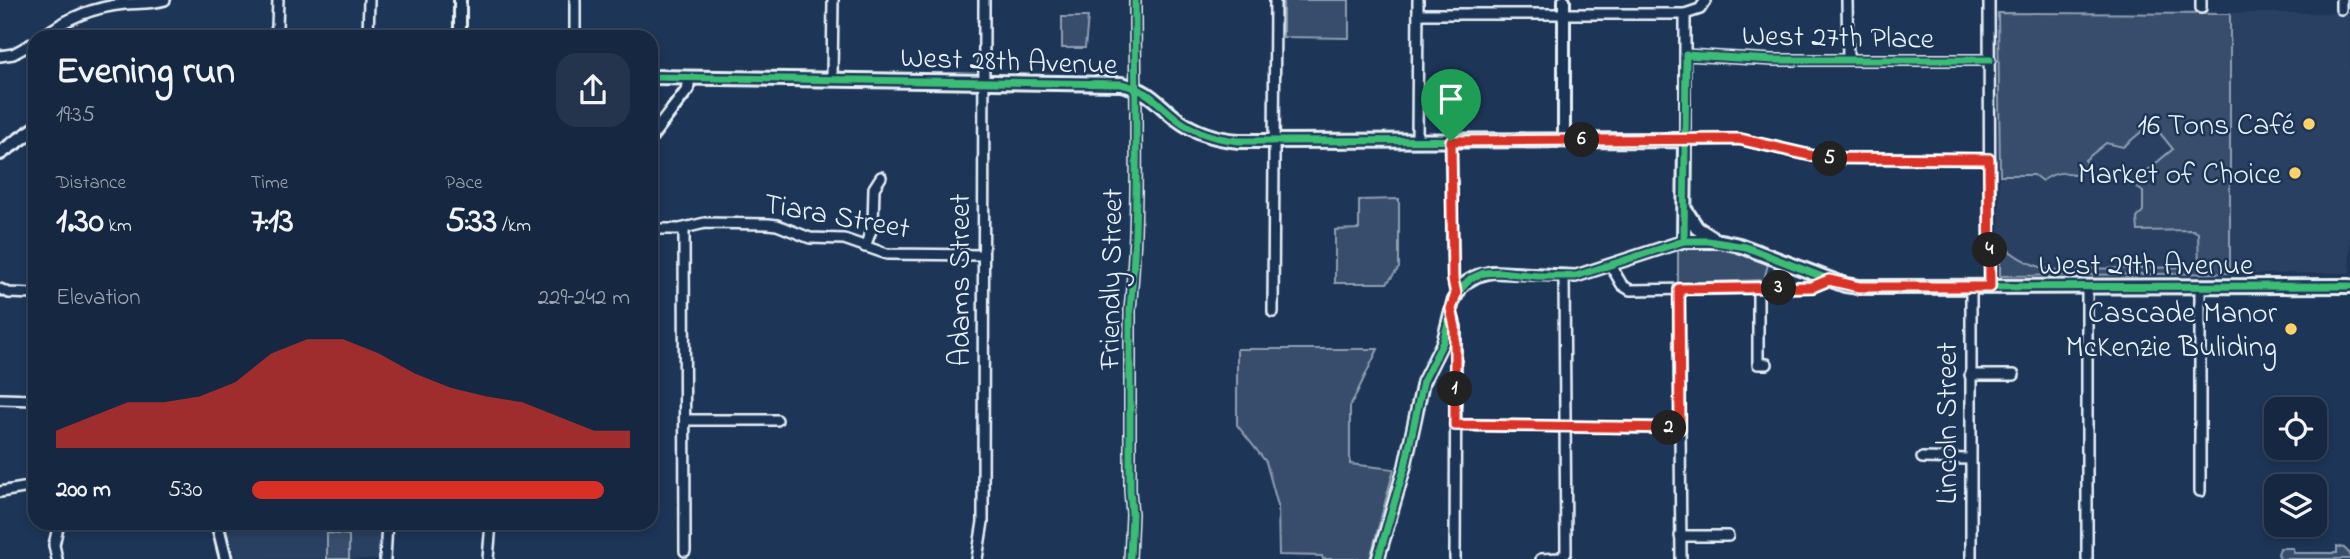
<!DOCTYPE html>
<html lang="en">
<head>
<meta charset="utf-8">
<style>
	body { margin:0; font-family:"Indie Flower",sans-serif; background:#23344c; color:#f1f3f6; height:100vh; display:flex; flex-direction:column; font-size:26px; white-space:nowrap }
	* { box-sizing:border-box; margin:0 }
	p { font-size:23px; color:#9ea6b1 }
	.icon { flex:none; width:38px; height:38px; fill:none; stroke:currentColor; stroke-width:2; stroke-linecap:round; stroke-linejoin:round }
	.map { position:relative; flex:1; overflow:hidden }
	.side { position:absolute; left:28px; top:30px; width:630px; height:500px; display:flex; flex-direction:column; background:#162841; border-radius:21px; box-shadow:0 4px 10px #0003,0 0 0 2px #35445a }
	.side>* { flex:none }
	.tools { position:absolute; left:2264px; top:397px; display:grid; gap:14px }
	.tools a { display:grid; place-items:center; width:63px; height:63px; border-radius:14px; background:#162841; box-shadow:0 4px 10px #0003,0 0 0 2px #35445a; font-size:35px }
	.pin { position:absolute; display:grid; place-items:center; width:60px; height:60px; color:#fff; margin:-72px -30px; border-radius:50% 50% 50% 0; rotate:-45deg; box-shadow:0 0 7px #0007 }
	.pin .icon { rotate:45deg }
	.km { position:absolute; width:35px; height:35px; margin:-18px; border-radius:50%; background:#222; color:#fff; font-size:19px; line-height:35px; text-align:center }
	.round { display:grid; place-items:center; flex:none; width:74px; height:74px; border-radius:21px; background:#23344c }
	.overview { display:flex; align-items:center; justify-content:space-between; height:119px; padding:0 28px }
	h1 { font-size:38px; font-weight:700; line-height:52px }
	.stats { display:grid; grid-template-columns:repeat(3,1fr); gap:10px; height:119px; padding:7px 28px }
	.stats div { display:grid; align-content:center }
	.stats b { font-size:35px; font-weight:700 }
	.stats small { font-size:19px; font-weight:400 }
	.stats p { font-size:19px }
	.chart { height:196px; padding:14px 28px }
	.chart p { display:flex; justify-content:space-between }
	.chart svg { width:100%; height:126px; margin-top:7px; fill:#d93025; opacity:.7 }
	ul { padding:0 28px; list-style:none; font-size:23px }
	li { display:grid; grid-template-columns:112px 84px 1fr; align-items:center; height:52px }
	li i { height:18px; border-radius:9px; background:#d93025 }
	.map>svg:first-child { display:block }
</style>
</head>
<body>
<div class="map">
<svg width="2350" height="559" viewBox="0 0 2350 559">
	<rect width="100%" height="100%" fill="#1d3557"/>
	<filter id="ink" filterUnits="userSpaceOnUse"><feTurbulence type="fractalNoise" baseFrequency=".0143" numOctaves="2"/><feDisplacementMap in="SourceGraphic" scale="14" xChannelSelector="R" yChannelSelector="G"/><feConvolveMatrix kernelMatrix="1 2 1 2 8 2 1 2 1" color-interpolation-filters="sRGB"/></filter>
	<g filter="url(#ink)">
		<g fill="#2a4162">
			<polygon points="1998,13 2350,13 2350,273 2000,276"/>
			<polygon points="223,523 381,523 379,559 231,559"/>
		</g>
		<g fill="#374d6c" stroke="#909fb2" stroke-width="2">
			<polygon points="1283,0 1349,0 1349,38 1283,37"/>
			<path d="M 1998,13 L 2230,14 L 2230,273 L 2000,276 L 2000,243 C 2019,261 2048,275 2073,269 L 2199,267 L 2198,233 L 2193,230 L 2138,231 L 2137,218 L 2143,211 L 2143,192 L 2132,183 L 2173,149 L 2152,123 L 2123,147 L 2106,143 L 2085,160 L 2089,166 L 2078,175 C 2062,171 2055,172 2042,181 L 2034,175 L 2000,175 Z"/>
			<polygon points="1062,17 1088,17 1085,48 1062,48"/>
			<polygon points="1399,199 1399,268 1387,283 1335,283 1335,230 1359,229 1359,200"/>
			<polygon points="1705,246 1726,248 1768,264 1764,280 1678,283 1678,250"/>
			<polygon points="1237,349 1378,349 1350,407 1350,464 1394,469 1370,559 1323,559 1322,556 1279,555 1278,506 1266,462 1237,425"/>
			<polygon points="327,533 349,535 349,559 327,559"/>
			<polygon points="2337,546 2344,548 2350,554 2350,559 2280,559 2278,554 2280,548 2293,548 2294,553 2337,553"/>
		</g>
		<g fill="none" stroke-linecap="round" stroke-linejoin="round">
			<defs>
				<g id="minor">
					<polyline points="1706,0 1700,9 1685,14 1685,140 1739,139 1822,158 1989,159"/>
					<polyline points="1847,0 1848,60"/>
					<polyline points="1989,0 1990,287"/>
					<polyline points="2341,0 2341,9"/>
					<polyline points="2201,8 2201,0"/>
					<polyline points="1418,14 1685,14"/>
					<path d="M 42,37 C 66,18 95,7 125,4 C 138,3 152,4 165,0"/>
					<polyline points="274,37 277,27 278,0"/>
					<polyline points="368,37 369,0"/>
					<polyline points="575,37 575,0"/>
					<polyline points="1686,55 1773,60 1990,60"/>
					<polyline points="0,56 13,54 35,42"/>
					<polyline points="832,79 833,0"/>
					<polyline points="1417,141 1418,0"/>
					<polyline points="1451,141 1453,279 1456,294"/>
					<polyline points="651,229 680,229 705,223 768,224 777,225 810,238 844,239 887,254 983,255"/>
					<polyline points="684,229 685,551"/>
					<polyline points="865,247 873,225 874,188 881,177"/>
					<polyline points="1611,266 1622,285 1630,290 1812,287 1829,280"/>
					<polyline points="1971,287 1971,559"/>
					<polyline points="2200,287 2200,491"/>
					<polyline points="1758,288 1758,364 1767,364"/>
					<polyline points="0,289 9,293 35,294"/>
					<polyline points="1679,289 1681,559"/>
					<polyline points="1451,309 1456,327 1455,559"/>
					<polyline points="1273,312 1275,0"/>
					<polyline points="1970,375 2014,375"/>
					<polyline points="0,399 35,400"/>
					<polyline points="685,420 777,420"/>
					<polyline points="1455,425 1680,428"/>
					<polyline points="1922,458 1970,459"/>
					<polyline points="0,492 35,486"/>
					<polyline points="1680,536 1728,536"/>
					<polyline points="57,559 54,545 59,523"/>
					<polyline points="385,559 387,523"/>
					<polyline points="488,559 491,523"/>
					<polyline points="977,559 983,522 984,0"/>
					<path d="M 1130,559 L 1132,514 L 1130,490 L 1130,310 C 1140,208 1135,103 1135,0"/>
					<polyline points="1541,559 1559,558 1566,553 1564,277"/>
					<polyline points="2087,559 2087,286"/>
				</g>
				<g id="tertiary">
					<polyline points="1564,0 1564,141"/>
					<polyline points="460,37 460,0"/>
					<polyline points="651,137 688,89 689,78"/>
					<polyline points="217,523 226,559"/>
					<polyline points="1378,559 1405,466 1423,382 1443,342 1453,302 1463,284 1477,276 1492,272 1576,276 1684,241"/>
				</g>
				<g id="secondary">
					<path d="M 651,77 L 1121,84 C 1151,91 1155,102 1177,119 C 1195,133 1217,139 1239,141 L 1685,140 L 1684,241 L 1721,241 L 1739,245 L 1845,285 L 1859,287 L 2350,286"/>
					<polyline points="0,153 35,129"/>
					<polyline points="1686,211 1697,228 1714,239"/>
				</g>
			</defs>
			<use href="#minor" stroke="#e8f1f8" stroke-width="14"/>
			<use href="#tertiary" stroke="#e8f1f8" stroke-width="16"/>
			<use href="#secondary" stroke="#e8f1f8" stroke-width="18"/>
			<use href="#minor" stroke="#1d3557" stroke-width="9"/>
			<use href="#tertiary" stroke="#1d3557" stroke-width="10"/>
			<use href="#secondary" stroke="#1d3557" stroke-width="12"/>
			<defs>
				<g id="cycleway">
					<path d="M 651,77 L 1121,84 C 1151,91 1155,102 1177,119 C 1195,133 1217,139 1239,141 L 1685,140"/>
					<polyline points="1684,241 1686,55 1773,60 1990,60"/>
					<path d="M 1130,559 L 1132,514 L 1130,490 L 1130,310 C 1140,208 1135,103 1135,0"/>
					<polyline points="1378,559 1405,466 1423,382 1443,342 1456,294 1470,279 1484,273 1499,272 1537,276 1576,276 1684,241 1708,241 1746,247 1838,283 1859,287 2350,286"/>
				</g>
			</defs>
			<use href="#cycleway" stroke="#1d3557" stroke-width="11"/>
			<use href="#cycleway" stroke="#3abd76" stroke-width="7"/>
		</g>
	</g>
	<g fill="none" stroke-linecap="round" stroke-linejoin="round" filter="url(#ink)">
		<defs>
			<polygon id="route" points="1739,139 1822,158 1989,159 1990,287 1859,287 1829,280 1812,287 1679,289 1680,428 1455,425 1455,327 1451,309 1456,294 1453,279 1451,141"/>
		</defs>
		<use href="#route" stroke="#fff" stroke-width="14"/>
		<use href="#route" stroke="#d93025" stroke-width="9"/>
	</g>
	<g fill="#ffd166" stroke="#1d3557" stroke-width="2.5">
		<circle cx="2309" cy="124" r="7"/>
		<circle cx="2295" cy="173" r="7"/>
		<circle cx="2291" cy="329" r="7"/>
	</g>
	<g text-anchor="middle" stroke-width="5" stroke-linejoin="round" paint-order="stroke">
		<g font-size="30" fill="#e8f1f8" stroke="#1d3557">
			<text transform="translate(1838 36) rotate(1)" y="10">West 27th Place</text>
			<text transform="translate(1009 60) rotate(2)" y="10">West 28th Avenue</text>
			<text transform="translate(837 215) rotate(10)" y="10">Tiara Street</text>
			<text x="2146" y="274">West 29th Avenue</text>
			<text transform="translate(1110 279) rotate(-89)" y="10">Friendly Street</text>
			<text transform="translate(959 280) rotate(-90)" y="10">Adams Street</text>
			<text transform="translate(1946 423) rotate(-90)" y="10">Lincoln Street</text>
		</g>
		<g font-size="30" fill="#e8f1f8" stroke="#1d3557" text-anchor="end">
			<text x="2295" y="134">16 Tons Café</text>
			<text x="2281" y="183">Market of Choice</text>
			<text x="2277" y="322">Cascade Manor<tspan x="2277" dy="34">McKenzie Buliding</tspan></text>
		</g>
	</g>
</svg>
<div class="tools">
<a><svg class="icon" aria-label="locate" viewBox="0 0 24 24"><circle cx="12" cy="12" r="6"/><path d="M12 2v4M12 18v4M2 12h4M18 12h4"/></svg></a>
<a><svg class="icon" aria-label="layers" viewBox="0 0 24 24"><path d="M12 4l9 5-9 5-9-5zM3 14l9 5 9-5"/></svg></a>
</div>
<div class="pin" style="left:1451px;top:141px;background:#1e9e55"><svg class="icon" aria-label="arrive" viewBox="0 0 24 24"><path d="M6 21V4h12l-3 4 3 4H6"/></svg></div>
<b class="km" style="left:1455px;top:389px">1</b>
<b class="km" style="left:1669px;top:428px">2</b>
<b class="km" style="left:1779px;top:288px">3</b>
<b class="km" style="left:1990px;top:250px">4</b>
<b class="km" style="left:1830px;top:159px">5</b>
<b class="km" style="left:1582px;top:140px">6</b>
<section class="side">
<div class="overview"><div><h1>Evening run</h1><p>19:35</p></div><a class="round"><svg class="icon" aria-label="share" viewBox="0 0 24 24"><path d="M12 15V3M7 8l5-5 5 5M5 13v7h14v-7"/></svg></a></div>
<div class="stats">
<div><p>Distance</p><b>1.30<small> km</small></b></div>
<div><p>Time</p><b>7:13</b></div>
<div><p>Pace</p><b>5:33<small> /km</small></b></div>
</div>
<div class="chart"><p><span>Elevation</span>229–242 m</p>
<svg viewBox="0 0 160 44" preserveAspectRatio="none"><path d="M0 44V38L10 33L20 28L30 28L40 26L50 21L60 11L70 6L80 6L90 11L100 18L110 23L120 26L130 28L140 33L150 38L160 38V44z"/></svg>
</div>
<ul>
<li><b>200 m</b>5:30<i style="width:93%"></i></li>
</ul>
</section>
</div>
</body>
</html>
